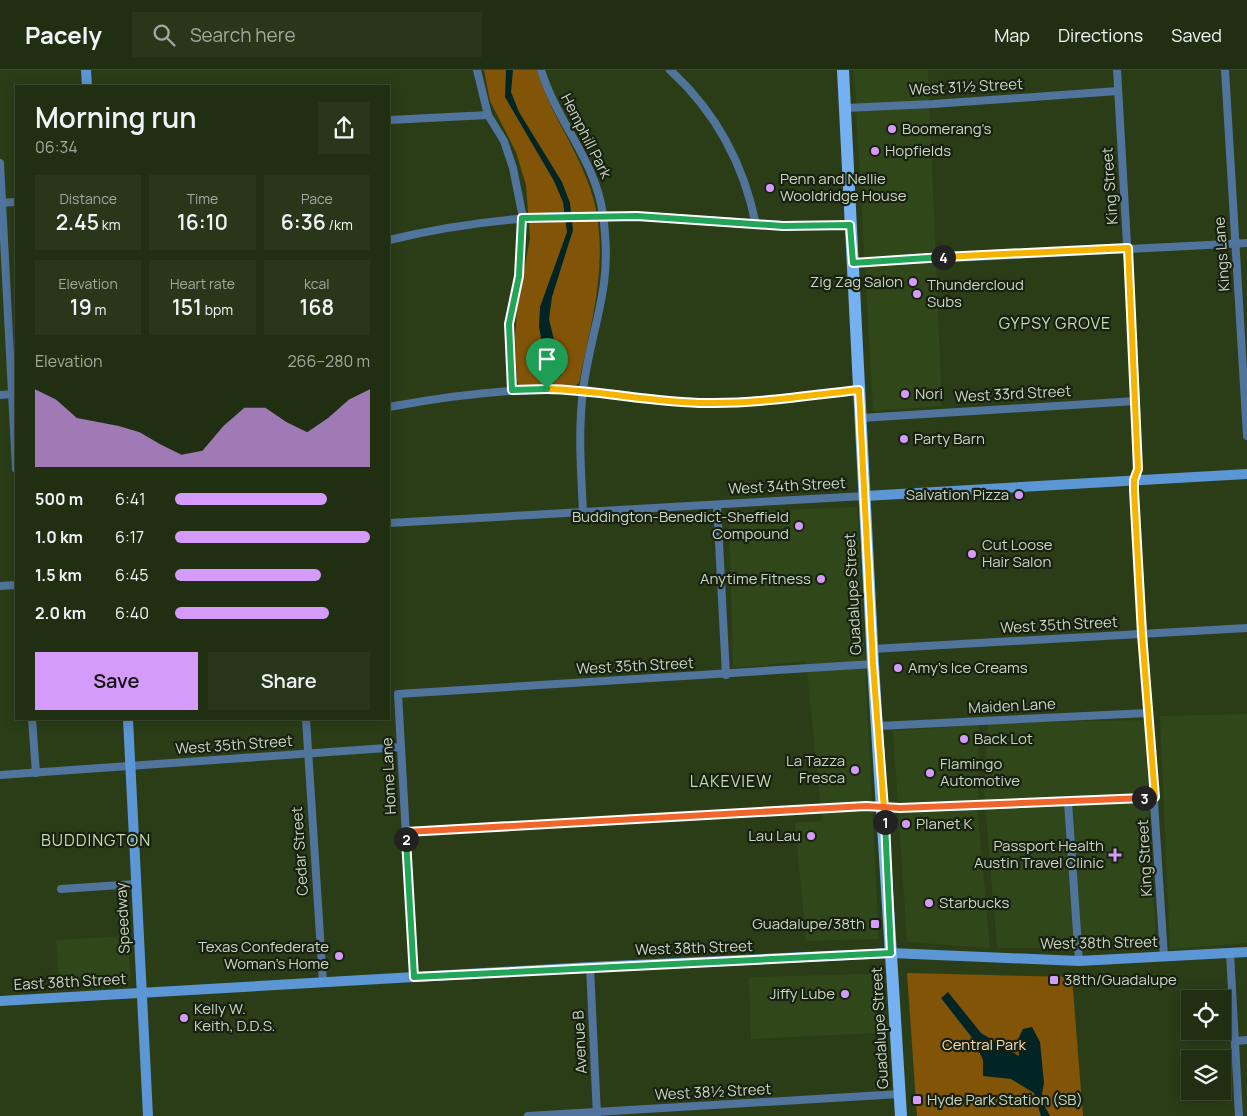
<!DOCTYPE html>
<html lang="en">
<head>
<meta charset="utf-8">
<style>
	body { margin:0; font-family:Manrope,sans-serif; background:#28361a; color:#f1f3f6; height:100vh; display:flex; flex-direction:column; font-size:19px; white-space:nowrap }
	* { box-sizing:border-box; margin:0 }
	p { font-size:16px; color:#a2a89f }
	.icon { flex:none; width:28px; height:28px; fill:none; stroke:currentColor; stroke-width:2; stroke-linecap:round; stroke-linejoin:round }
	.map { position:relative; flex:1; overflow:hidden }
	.details { position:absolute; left:15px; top:15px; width:375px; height:635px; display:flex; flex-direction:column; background:#202e11; border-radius:0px; box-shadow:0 2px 12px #0003,0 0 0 1px #3d4a31 }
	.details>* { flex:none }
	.tools { position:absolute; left:1181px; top:920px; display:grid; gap:10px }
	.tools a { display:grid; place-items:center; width:50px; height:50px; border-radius:0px; background:#202e11; box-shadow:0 2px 12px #0003,0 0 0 1px #3d4a31; font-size:25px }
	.pin { position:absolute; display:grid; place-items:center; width:42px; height:42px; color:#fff; margin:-51px -21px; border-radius:50% 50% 50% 0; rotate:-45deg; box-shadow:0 0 5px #0007 }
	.pin .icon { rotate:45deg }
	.km { position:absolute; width:25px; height:25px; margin:-12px; border-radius:50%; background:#222; color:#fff; font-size:14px; line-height:25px; text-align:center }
	.round { display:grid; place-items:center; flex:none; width:52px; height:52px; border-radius:0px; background:#28361a }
	.head { display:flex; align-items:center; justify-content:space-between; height:85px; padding:0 20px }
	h1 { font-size:28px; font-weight:600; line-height:38px }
	.stats { display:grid; grid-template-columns:repeat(3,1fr); gap:8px; height:85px; padding:5px 20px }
	.stats div { display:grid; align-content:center; border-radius:0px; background:#28361a; text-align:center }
	.stats b { font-size:21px; font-weight:600 }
	.stats small { font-size:14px; font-weight:400 }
	.stats p { font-size:14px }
	.chart { height:140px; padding:10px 20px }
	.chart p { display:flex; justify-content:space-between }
	.chart svg { width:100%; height:90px; margin-top:5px; fill:#d59bfb; opacity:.7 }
	.cta { display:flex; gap:10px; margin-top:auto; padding:10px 20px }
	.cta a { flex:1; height:58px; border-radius:0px; background:#d59bfb; color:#111; font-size:20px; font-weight:600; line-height:58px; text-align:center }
	.cta a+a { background:#28361a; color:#f1f3f6 }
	ul { padding:0 20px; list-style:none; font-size:16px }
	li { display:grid; grid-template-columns:80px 60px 1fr; align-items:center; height:38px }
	li i { height:12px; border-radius:6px; background:#d59bfb }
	header { display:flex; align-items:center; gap:30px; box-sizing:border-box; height:70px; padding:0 25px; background:#202e11; border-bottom:1px solid #3d4a31 }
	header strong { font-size:24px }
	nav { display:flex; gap:28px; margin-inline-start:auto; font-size:18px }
	.search { width:350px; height:45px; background:#28361a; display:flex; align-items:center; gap:12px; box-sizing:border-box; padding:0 18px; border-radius:0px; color:#a2a89f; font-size:19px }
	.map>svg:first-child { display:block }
</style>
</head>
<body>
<header>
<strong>Pacely</strong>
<div class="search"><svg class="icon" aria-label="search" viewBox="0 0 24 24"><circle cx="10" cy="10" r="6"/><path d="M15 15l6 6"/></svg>Search here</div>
<nav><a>Map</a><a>Directions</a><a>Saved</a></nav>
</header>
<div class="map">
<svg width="1247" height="1046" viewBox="0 0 1247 1046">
	<rect width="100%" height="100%" fill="#2a3d17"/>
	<g fill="#304719">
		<polygon points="854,0 928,0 942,336 873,341"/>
		<polygon points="857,437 879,869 806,871 795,753 822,751 806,591 733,598 729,442"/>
		<polygon points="1247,644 1247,873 1170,879 1160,646"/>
		<polygon points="1145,650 1156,878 997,878 984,722 988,653"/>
		<polygon points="979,655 978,745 990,878 907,872 893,661"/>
		<polygon points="127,866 131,909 59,911 56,870"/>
		<polygon points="871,904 877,963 751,969 749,907"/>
	</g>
	<g fill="#825408">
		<path d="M 484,0 L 537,0 C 550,44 576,76 590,118 C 612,182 592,249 579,313 L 576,315 L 519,315 L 517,311 L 515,268 L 517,240 L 530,168 L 526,115 L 516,82 L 490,31 Z"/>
		<polygon points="907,903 1072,907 1083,1046 917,1046"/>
	</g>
	<g fill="#002524">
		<polygon points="506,0 513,0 511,22 519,42 562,112 570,133 573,160 552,227 549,249 562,304 559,307 553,308 548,304 539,257 540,237 567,162 563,132 554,111 505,27"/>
		<polygon points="948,922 981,963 1019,986 1018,969 1023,959 1032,957 1040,972 1044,1013 1041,1029 1050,1046 1041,1046 1034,1023 1011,1009 983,1006 983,990 973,969 941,928"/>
	</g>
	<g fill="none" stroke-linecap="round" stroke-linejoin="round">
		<g stroke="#50749c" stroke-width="8">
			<polyline points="477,0 488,45 504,71 513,98 523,148 519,206 509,254 512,320"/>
			<path d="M 541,0 C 557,52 596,91 603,145 C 606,167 607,191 604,213 C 599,250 587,284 583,321 C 578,361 581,401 583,442"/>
			<path d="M 670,0 C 716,42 744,95 756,155"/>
			<polyline points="1117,0 1136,331 1138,399 1134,410 1134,420 1164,887"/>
			<polyline points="1225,0 1247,366"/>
			<polyline points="845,38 933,34 1118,21"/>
			<polyline points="389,50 488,45"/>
			<polyline points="0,93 16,399"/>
			<polyline points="0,133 16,132"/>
			<path d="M 389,170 C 471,150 553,143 638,146 C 709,149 779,158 850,155"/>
			<polyline points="853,193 1247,173"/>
			<polyline points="0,325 16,324"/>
			<path d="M 389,337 C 452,325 516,317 581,320 C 623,323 666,333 708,333 C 759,333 809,325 859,320"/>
			<polyline points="861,348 1136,331"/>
			<polyline points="717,435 726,605"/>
			<polyline points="389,453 865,426"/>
			<polyline points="0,516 16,515"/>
			<polyline points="872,579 1247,558"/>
			<polyline points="32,649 36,703"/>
			<polyline points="306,649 323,912"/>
			<polyline points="878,656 1148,643"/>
			<polyline points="0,705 401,677"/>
			<polyline points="1068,732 1079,891"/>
			<polyline points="406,762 866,736 900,738 981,736 1155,727"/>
			<polyline points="61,819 136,814"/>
			<polyline points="1230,883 1239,1046"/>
			<polyline points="590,897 597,1046"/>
			<polyline points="414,907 398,624 873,594"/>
			<polyline points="1235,971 1247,970"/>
			<polyline points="528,1046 900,1024"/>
		</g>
		<g stroke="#5c96d4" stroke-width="10">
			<polyline points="86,0 87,16"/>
			<polyline points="865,426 1247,404"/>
			<polyline points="128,649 148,1046"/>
			<polyline points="0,931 590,897 891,883 1079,891 1247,882"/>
		</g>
		<polyline stroke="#75b0f0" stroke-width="12" points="843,0 873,594 901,1046"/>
	</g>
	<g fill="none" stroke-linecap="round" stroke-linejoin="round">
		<defs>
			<path id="split-1" d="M 547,319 C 601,320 653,333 707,333 C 758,334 809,325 859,320 L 873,594 L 885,752"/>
			<polyline id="split-2" points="406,769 414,907 891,883 885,752"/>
			<polyline id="split-3" points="406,769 406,762 866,736 900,738 1144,728"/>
			<polyline id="split-4" points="943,187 1128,178 1138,399 1134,410 1134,420 1142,564 1155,727 1144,728"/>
			<polyline id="split-5" points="547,319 512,320 509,254 519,206 522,148 637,146 783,156 850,155 853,193 943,187"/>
		</defs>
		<use href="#split-1" stroke="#fff" stroke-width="10"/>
		<use href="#split-2" stroke="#fff" stroke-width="10"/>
		<use href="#split-3" stroke="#fff" stroke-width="10"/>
		<use href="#split-4" stroke="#fff" stroke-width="10"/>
		<use href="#split-5" stroke="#fff" stroke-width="10"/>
		<use href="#split-1" stroke="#f5b400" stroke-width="6"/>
		<use href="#split-2" stroke="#22a559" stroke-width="6"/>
		<use href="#split-3" stroke="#f0652b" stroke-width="6"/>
		<use href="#split-4" stroke="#f5b400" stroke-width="6"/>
		<use href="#split-5" stroke="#22a559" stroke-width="6"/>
	</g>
	<g fill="#d59bfb" stroke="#182111" stroke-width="2">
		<circle cx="892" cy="59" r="5"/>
		<circle cx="875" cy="81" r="5"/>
		<circle cx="770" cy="118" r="5"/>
		<circle cx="913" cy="212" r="5"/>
		<circle cx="917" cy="224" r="5"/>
		<circle cx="905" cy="324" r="5"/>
		<circle cx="904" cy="369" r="5"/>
		<circle cx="1019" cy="425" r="5"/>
		<circle cx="799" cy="456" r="5"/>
		<circle cx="972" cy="484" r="5"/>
		<circle cx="821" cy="509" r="5"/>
		<circle cx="898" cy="598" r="5"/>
		<circle cx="964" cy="669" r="5"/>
		<circle cx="855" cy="700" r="5"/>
		<circle cx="930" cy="703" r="5"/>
		<circle cx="906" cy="754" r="5"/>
		<circle cx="811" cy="766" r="5"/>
		<path d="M1112.5 777.5h5v5h5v5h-5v5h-5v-5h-5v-5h5z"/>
		<circle cx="929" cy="833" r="5"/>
		<rect x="870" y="849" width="10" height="10" rx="2.5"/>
		<circle cx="339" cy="886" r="5"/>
		<rect x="1049" y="905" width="10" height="10" rx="2.5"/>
		<circle cx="845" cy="924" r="5"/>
		<circle cx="184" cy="948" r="5"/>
		<rect x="912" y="1025" width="10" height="10" rx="2.5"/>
	</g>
	<g text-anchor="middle" stroke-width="4.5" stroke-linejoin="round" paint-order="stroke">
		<g font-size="15" fill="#cad6c0" stroke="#182111">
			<text transform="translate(966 17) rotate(-3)" y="5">West 31½ Street</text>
			<text transform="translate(586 66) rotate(63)" y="5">Hemphill Park</text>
			<text transform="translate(1110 116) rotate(-94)" y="5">King Street</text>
			<text transform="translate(1222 184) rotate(-94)" y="5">Kings Lane</text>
			<text transform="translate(1013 324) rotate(-3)" y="5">West 33rd Street</text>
			<text transform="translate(787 416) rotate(-3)" y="5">West 34th Street</text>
			<text transform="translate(853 524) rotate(-93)" y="5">Guadalupe Street</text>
			<text transform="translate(1059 555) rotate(-3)" y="5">West 35th Street</text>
			<text transform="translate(635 596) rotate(-3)" y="5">West 35th Street</text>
			<text transform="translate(1012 636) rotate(-3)" y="5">Maiden Lane</text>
			<text transform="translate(234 675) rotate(-4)" y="5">West 35th Street</text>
			<text transform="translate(389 706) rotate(-93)" y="5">Home Lane</text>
			<text transform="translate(300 781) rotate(-94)" y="5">Cedar Street</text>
			<text transform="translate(1145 788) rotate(-93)" y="5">King Street</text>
			<text transform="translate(123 848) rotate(-93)" y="5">Speedway</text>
			<text transform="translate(1099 873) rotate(-1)" y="5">West 38th Street</text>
			<text transform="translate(694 878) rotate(-2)" y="5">West 38th Street</text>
			<text transform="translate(70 912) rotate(-3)" y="5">East 38th Street</text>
			<text transform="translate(880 958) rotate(-93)" y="5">Guadalupe Street</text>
			<text transform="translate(580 972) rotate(-93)" y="5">Avenue B</text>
			<text transform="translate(713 1022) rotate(-3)" y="5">West 38½ Street</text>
		</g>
		<g font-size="15" fill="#cad6c0" stroke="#182111" text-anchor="start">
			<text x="902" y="64">Boomerang's</text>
			<text x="885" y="86">Hopfields</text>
			<text x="780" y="114">Penn and Nellie<tspan x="780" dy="17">Wooldridge House</tspan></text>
			<text x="903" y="217" text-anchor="end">Zig Zag Salon</text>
			<text x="927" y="220">Thundercloud<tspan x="927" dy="17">Subs</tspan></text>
			<text x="915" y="329">Nori</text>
			<text x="914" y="374">Party Barn</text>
			<text x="1009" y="430" text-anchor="end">Salvation Pizza</text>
			<text x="789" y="452" text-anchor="end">Buddington-Benedict-Sheffield<tspan x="789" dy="17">Compound</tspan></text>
			<text x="982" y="480">Cut Loose<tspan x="982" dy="17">Hair Salon</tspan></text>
			<text x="811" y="514" text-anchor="end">Anytime Fitness</text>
			<text x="908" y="603">Amy's Ice Creams</text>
			<text x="974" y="674">Back Lot</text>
			<text x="845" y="696" text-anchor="end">La Tazza<tspan x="845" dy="17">Fresca</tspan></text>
			<text x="940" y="699">Flamingo<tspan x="940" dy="17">Automotive</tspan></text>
			<text x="916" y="759">Planet K</text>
			<text x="801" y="771" text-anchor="end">Lau Lau</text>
			<text x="1104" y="781" text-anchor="end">Passport Health<tspan x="1104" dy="17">Austin Travel Clinic</tspan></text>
			<text x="939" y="838">Starbucks</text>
			<text x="865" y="859" text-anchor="end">Guadalupe/38th</text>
			<text x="329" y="882" text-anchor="end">Texas Confederate<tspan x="329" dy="17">Woman's Home</tspan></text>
			<text x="1064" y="915">38th/Guadalupe</text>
			<text x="835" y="929" text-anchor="end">Jiffy Lube</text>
			<text x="194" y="944">Kelly W.<tspan x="194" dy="17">Keith, D.D.S.</tspan></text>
			<text x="927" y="1035">Hyde Park Station (SB)</text>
		</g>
		<g font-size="15" fill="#f7dab9" stroke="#182111">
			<text x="984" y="980">Central Park</text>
		</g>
		<g font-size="16" letter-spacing="1" fill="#c4ddb0" stroke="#182111">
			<text x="1055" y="259">GYPSY GROVE</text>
			<text x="731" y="717">LAKEVIEW</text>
			<text x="96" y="776">BUDDINGTON</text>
		</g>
	</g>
</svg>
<div class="tools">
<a><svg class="icon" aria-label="locate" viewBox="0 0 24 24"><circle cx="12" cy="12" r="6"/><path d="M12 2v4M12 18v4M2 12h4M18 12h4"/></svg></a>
<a><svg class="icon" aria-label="layers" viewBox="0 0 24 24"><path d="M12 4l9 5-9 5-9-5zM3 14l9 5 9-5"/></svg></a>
</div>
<div class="pin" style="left:547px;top:319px;background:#1e9e55"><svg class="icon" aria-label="arrive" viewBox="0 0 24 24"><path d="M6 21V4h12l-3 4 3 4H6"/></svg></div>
<b class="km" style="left:885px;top:752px">1</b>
<b class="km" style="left:406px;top:769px">2</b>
<b class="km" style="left:1144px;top:728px">3</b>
<b class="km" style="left:943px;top:187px">4</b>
<section class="details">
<div class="head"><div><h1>Morning run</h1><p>06:34</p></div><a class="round"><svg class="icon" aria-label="share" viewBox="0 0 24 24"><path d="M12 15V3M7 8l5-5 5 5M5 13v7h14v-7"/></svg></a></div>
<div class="stats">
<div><p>Distance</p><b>2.45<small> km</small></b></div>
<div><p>Time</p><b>16:10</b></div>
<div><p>Pace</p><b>6:36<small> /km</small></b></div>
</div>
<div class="stats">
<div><p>Elevation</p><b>19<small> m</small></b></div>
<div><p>Heart rate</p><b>151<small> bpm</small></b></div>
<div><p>kcal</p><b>168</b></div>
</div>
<div class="chart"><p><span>Elevation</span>266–280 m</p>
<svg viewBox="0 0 160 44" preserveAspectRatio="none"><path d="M0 44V6L10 11L20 20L30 22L40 24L50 27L60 33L70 38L80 36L90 24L100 15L110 15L120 22L130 27L140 20L150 11L160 6V44z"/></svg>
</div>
<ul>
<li><b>500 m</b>6:41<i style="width:78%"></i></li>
<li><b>1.0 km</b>6:17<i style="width:100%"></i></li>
<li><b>1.5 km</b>6:45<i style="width:75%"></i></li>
<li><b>2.0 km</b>6:40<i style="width:79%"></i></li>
</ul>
<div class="cta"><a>Save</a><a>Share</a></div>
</section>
</div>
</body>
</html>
